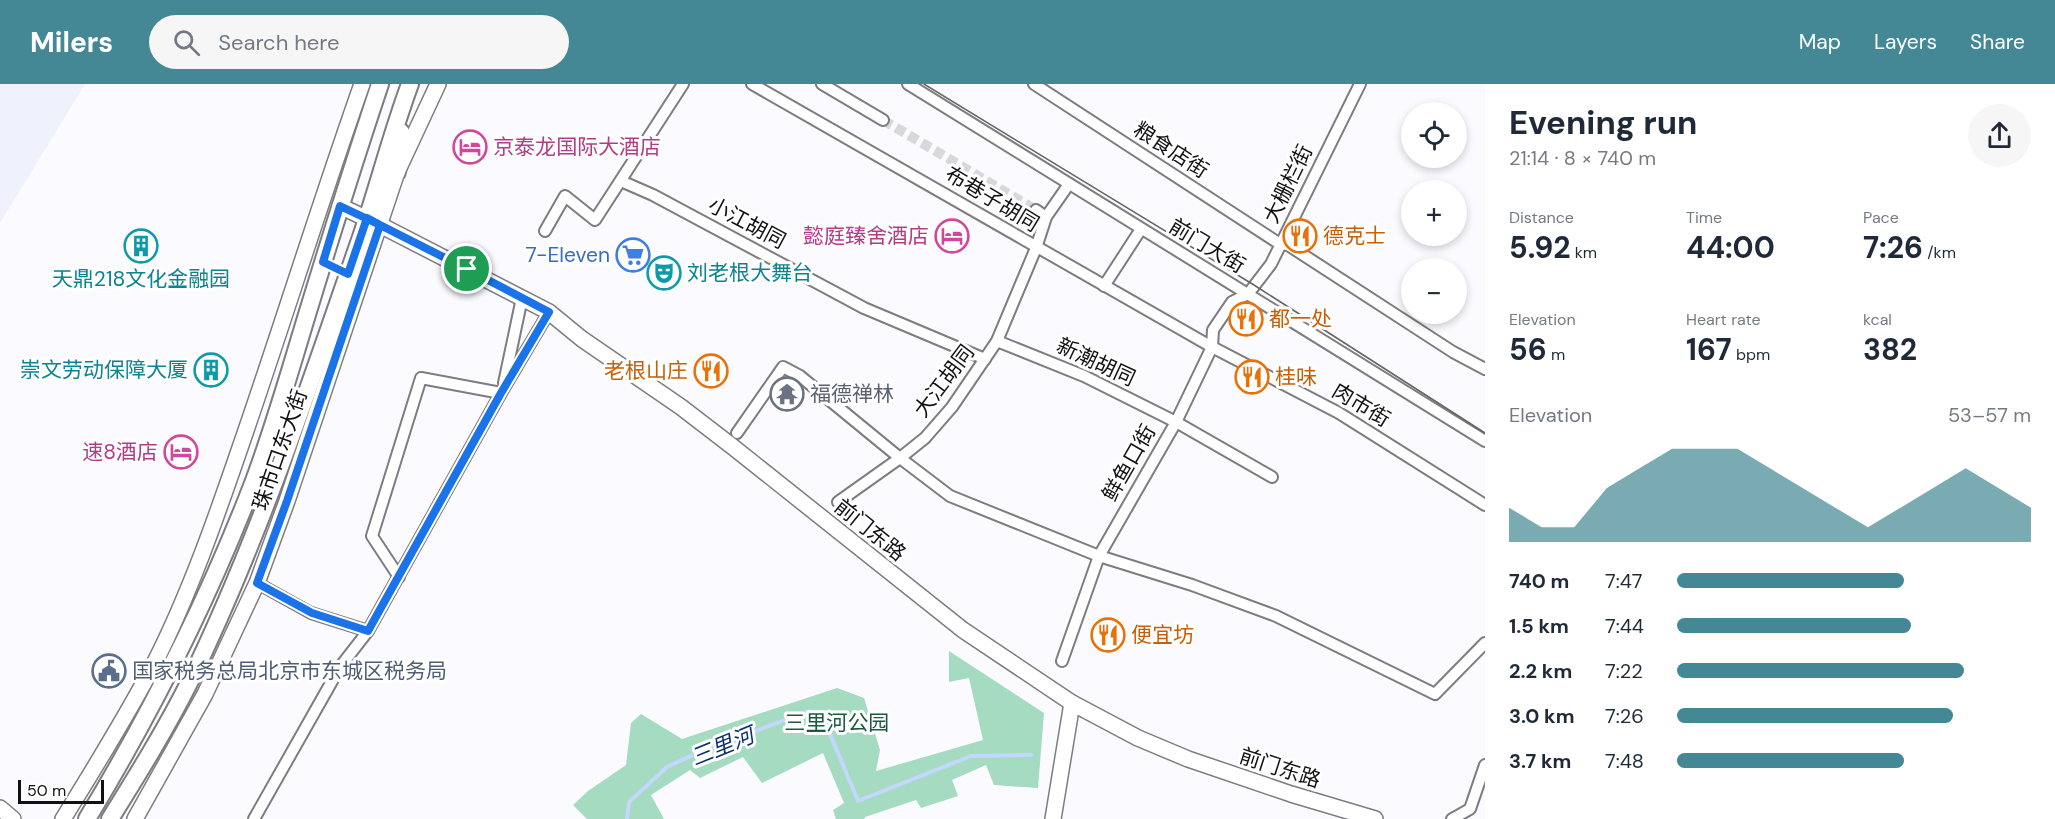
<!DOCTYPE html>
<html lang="en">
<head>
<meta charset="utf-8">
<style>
	body { margin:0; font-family:"DM Sans","Noto Sans SC",sans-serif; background:#f6f6f7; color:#1f2937; height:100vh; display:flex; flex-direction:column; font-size:22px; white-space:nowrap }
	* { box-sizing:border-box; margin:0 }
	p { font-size:20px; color:#747a83 }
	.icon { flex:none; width:33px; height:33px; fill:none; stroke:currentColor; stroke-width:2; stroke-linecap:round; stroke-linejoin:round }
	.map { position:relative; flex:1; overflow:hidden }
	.drawer { display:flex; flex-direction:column; background:#fff; width:570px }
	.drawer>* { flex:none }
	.tools { position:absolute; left:1401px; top:18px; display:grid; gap:12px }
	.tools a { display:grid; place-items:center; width:66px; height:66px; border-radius:50%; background:#fff; box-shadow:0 3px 9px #0003; font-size:30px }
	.scale { position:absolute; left:18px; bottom:15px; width:86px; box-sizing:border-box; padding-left:6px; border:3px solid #111113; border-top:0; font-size:16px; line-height:21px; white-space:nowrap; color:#111113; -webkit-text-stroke:4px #fff; paint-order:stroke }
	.pin { position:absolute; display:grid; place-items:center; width:51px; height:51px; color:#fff; margin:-26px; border:3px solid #fff; border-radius:50%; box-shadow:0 2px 6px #0007 }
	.round { display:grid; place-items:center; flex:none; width:63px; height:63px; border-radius:32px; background:#f6f6f7 }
	.overview { display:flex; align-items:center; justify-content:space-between; height:102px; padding:0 24px }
	h1 { font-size:33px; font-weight:700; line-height:45px }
	.figures { display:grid; grid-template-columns:repeat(3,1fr); gap:9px; height:102px; padding:6px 24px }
	.figures div { display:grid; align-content:center }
	.figures b { font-size:30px; font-weight:700 }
	.figures small { font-size:16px; font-weight:400 }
	.figures p { font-size:16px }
	.chart { height:168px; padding:12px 24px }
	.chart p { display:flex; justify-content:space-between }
	.chart svg { width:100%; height:108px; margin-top:6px; fill:#438894; opacity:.7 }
	ul { padding:0 24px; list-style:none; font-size:20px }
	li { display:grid; grid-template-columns:96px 72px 1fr; align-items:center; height:45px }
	li i { height:15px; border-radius:8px; background:#438894 }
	header { display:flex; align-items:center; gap:36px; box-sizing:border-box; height:84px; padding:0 30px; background:#438894; color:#fff }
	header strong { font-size:28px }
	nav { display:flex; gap:33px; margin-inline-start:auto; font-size:21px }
	.search { width:420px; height:54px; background:#f6f6f7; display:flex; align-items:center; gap:15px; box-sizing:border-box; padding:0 21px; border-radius:33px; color:#747a83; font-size:22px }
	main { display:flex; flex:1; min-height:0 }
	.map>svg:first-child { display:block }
</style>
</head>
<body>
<header>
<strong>Milers</strong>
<div class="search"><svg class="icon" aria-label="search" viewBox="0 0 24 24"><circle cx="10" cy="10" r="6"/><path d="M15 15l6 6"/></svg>Search here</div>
<nav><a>Map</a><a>Layers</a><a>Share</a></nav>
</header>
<main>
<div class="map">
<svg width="1485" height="735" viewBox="0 0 1485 735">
	<rect width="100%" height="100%" fill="#fbfbff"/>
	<polygon fill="#eff1fd" points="0,0 85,0 0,139"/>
	<polygon fill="#a5dbc0" points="949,567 1044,629 1038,704 994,701 986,681 952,696 958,712 921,724 916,716 865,733 864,735 836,735 833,726 844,719 823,669 762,699 743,673 700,694 690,686 651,711 664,735 587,735 573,721 588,707 626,681 631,639 641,630 682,655 837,604 864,614 880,666 876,687 983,656 969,594 949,598"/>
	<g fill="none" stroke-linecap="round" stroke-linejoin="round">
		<polyline stroke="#c3d8fc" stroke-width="4" points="627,735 629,718 667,683 697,669 809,627 828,645 858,717 971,672 1031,671"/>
		<polyline stroke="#d8d8dc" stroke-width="10" stroke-dasharray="10 5" stroke-linecap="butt" points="883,36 1036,126"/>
		<defs>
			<g id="street">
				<polyline points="752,0 1212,263 1339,329 1485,421"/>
				<polyline points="822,0 883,36"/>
				<polyline points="908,0 1485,357"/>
				<polyline points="1034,0 1280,160 1288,161 1453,268 1485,285"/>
				<polyline points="621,97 653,111 864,224 985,275"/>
				<polyline points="1036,126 1046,133"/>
				<polyline points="545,147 565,112 595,136 683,0"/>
				<polyline points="1104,202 1141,145"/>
				<polyline points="997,257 1084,292 1176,338 1272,393"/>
				<polyline points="504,299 522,214"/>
				<polyline points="737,349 783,283 800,292 900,374 950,412 1099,472 1192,501 1276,532 1435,610 1485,559"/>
				<polyline points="838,418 900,374 925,354 952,323 997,257 1036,164 1046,133 1069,100"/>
				<polyline points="399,493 372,452 421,294 501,309"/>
				<polyline points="257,499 311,529 368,547"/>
				<polyline points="1062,577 1099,472 1176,338 1212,263 1213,246 1232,218 1248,210 1271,180 1360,0"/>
				<polyline points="254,735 340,583 368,547 501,309 549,228"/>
				<polyline points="1452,735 1470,725 1485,681"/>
			</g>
			<g id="secondary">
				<polyline points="340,122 380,141 549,228 582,255 681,323 733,363 963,546 1072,619 1138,654 1188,675 1291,710 1375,735"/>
				<polyline points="0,724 13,735"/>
				<path d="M 63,735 C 95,683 127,632 155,578 C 190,509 217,431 242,358 C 283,239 320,119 362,0"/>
				<polyline points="135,735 205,610 257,499 287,417 397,88 438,0"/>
				<polyline points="1053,735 1072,619"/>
			</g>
			<g id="primary">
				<polyline points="397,88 401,48"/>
				<path d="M 87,735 C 151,629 207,518 252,402 C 273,347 289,290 306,234 C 330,155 354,78 380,0"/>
				<path d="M 110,735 C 138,690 166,645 190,597 C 259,455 308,305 360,156 C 378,104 391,51 410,0"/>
			</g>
		</defs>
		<use href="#street" stroke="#7d7d81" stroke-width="14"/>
		<use href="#secondary" stroke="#7d7d81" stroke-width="18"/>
		<use href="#primary" stroke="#7d7d81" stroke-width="20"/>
		<use href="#street" stroke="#fff" stroke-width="10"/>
		<use href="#secondary" stroke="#fff" stroke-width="15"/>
		<use href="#primary" stroke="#fff" stroke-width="16"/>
		<polyline stroke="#646467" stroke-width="1.5" points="924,0 1254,201 1485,349"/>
	</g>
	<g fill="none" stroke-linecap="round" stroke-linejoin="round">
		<defs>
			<polyline id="route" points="467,185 380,141 367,134 348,190 323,178 340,122 380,141 287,417 257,499 312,529 368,547 501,309 549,228 467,185"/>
		</defs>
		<use href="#route" stroke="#fff" stroke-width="12"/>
		<use href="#route" stroke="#1a73e8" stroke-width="8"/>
	</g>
	<defs>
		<symbol id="hotel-ring" viewBox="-11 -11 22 22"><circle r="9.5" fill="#fff" stroke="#d1479c" stroke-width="1.5"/><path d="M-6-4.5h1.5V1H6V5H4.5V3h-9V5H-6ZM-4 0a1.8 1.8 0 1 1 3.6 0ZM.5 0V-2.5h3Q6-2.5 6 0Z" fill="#d1479c"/></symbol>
		<symbol id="restaurant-ring" viewBox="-11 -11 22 22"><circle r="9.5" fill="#fff" stroke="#e8710a" stroke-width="1.5"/><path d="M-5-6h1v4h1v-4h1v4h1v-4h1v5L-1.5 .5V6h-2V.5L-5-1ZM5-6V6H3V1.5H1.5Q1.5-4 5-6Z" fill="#e8710a"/></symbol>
		<symbol id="building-ring" viewBox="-11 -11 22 22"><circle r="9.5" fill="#fff" stroke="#0f9aa8" stroke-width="1.5"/><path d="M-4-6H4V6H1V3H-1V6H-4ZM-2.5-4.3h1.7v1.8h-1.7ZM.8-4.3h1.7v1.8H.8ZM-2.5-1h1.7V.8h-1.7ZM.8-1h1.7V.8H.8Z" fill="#0f9aa8"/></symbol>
		<symbol id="supermarket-ring" viewBox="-11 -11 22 22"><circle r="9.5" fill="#fff" stroke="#3f7fe0" stroke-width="1.5"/><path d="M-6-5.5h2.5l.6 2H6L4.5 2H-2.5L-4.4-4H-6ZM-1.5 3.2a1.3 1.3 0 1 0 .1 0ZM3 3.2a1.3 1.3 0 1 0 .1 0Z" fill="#3f7fe0"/></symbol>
		<symbol id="theatre-ring" viewBox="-11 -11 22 22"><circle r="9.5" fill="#fff" stroke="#0f9aa8" stroke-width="1.5"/><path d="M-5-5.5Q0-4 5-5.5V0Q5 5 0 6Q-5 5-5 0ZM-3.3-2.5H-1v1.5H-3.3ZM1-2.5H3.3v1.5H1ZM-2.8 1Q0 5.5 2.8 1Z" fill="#0f9aa8"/></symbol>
		<symbol id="temple-ring" viewBox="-11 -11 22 22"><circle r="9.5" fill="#fff" stroke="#6b7280" stroke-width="1.5"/><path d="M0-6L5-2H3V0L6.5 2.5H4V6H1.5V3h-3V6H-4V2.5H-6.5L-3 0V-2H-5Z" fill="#6b7280"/></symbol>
		<symbol id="civic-ring" viewBox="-11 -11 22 22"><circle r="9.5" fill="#fff" stroke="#5c6f8a" stroke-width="1.5"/><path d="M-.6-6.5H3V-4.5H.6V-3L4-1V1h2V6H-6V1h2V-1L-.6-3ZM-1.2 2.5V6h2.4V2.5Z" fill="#5c6f8a"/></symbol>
	</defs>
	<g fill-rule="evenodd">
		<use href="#hotel-ring" x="451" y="44" width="38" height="38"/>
		<use href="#hotel-ring" x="933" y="133" width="38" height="38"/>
		<use href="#restaurant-ring" x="1281" y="133" width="38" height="38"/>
		<use href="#building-ring" x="122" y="143" width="38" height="38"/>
		<use href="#supermarket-ring" x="614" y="152" width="38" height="38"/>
		<use href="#theatre-ring" x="645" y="170" width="38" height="38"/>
		<use href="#restaurant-ring" x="1227" y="216" width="38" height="38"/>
		<use href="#building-ring" x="192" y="267" width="38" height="38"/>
		<use href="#restaurant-ring" x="692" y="268" width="38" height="38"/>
		<use href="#restaurant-ring" x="1233" y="274" width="38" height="38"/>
		<use href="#temple-ring" x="768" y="291" width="38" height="38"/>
		<use href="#hotel-ring" x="162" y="349" width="38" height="38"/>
		<use href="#restaurant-ring" x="1089" y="532" width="38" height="38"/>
		<use href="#civic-ring" x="90" y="568" width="38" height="38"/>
	</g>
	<g text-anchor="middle" stroke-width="6" stroke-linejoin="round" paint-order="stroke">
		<g font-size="21" fill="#b23c85" stroke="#fff" text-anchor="end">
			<text x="493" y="70" text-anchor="start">京泰龙国际大酒店</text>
			<text x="929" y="159">懿庭臻舍酒店</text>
			<text x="158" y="375">速8酒店</text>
		</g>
		<g font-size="21" fill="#111113" stroke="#fff">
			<text transform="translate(1171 66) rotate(33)" y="7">粮食店街</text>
			<text transform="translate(1288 100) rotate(-64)" y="7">大栅栏街</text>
			<text transform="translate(992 115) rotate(31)" y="7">布巷子胡同</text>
			<text transform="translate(747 139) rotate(28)" y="7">小江胡同</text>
			<text transform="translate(1207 162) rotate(31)" y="7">前门大街</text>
			<text transform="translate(1096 278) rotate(25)" y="7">新潮胡同</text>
			<text transform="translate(944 297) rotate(-53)" y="7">大江胡同</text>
			<text transform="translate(1361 321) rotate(31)" y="7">肉市街</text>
			<text transform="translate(280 366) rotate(-71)" y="7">珠市口东大街</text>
			<text transform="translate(1129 379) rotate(-60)" y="7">鲜鱼口街</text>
			<text transform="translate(870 446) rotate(39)" y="7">前门东路</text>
			<text transform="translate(1280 684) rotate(18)" y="7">前门东路</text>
		</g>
		<g font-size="21" fill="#c56008" stroke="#fff" text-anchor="start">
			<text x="1323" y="159">德克士</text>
			<text x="1269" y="242">都一处</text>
			<text x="688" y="294" text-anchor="end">老根山庄</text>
			<text x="1275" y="300">桂味</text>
			<text x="1131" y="558">便宜坊</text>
		</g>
		<g font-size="21" fill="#366cbe" stroke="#fff" text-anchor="end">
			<text x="610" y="178">7-Eleven</text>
		</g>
		<g font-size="21" fill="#0d838f" stroke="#fff" text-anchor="start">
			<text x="687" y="196">刘老根大舞台</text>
			<text x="141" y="202" text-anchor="middle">天鼎218文化金融园</text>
			<text x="188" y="293" text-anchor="end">崇文劳动保障大厦</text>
		</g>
		<g font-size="21" fill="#5b616d" stroke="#fff" text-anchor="start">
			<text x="810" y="317">福德禅林</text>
		</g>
		<g font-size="21" fill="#4e5e75" stroke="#fff" text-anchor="start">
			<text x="132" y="594">国家税务总局北京市东城区税务局</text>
		</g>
		<g font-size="21" fill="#1e5840" stroke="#fff">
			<text x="837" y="646">三里河公园</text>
		</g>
		<g font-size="22" font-style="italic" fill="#0c2f71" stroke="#fff">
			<text transform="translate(722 662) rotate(-22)" y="8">三里河</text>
		</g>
	</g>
</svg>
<div class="tools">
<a><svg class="icon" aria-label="locate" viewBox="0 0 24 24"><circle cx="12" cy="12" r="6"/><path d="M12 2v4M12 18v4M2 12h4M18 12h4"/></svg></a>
<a>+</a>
<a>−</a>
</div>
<div class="scale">50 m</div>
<div class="pin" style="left:467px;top:185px;background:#1e9e55"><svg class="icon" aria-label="arrive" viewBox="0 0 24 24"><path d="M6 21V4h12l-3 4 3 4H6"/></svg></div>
</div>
<section class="drawer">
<div class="overview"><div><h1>Evening run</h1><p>21:14 · 8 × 740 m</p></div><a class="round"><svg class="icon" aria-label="share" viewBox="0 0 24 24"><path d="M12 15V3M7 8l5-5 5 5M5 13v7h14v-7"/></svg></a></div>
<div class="figures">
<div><p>Distance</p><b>5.92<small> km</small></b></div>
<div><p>Time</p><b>44:00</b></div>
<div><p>Pace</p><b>7:26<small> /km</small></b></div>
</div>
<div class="figures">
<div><p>Elevation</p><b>56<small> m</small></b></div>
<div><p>Heart rate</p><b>167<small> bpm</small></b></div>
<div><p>kcal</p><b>382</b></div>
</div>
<div class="chart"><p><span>Elevation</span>53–57 m</p>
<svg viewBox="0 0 160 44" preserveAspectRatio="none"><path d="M0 44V30L10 38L20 38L30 22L40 14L50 6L60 6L70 6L80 14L90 22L100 30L110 38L120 30L130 22L140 14L150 22L160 30V44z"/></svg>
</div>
<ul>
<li><b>740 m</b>7:47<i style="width:64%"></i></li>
<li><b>1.5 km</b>7:44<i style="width:66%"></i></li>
<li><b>2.2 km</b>7:22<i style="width:81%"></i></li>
<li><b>3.0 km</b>7:26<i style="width:78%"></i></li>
<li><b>3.7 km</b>7:48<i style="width:64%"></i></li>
</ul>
</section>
</main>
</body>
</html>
